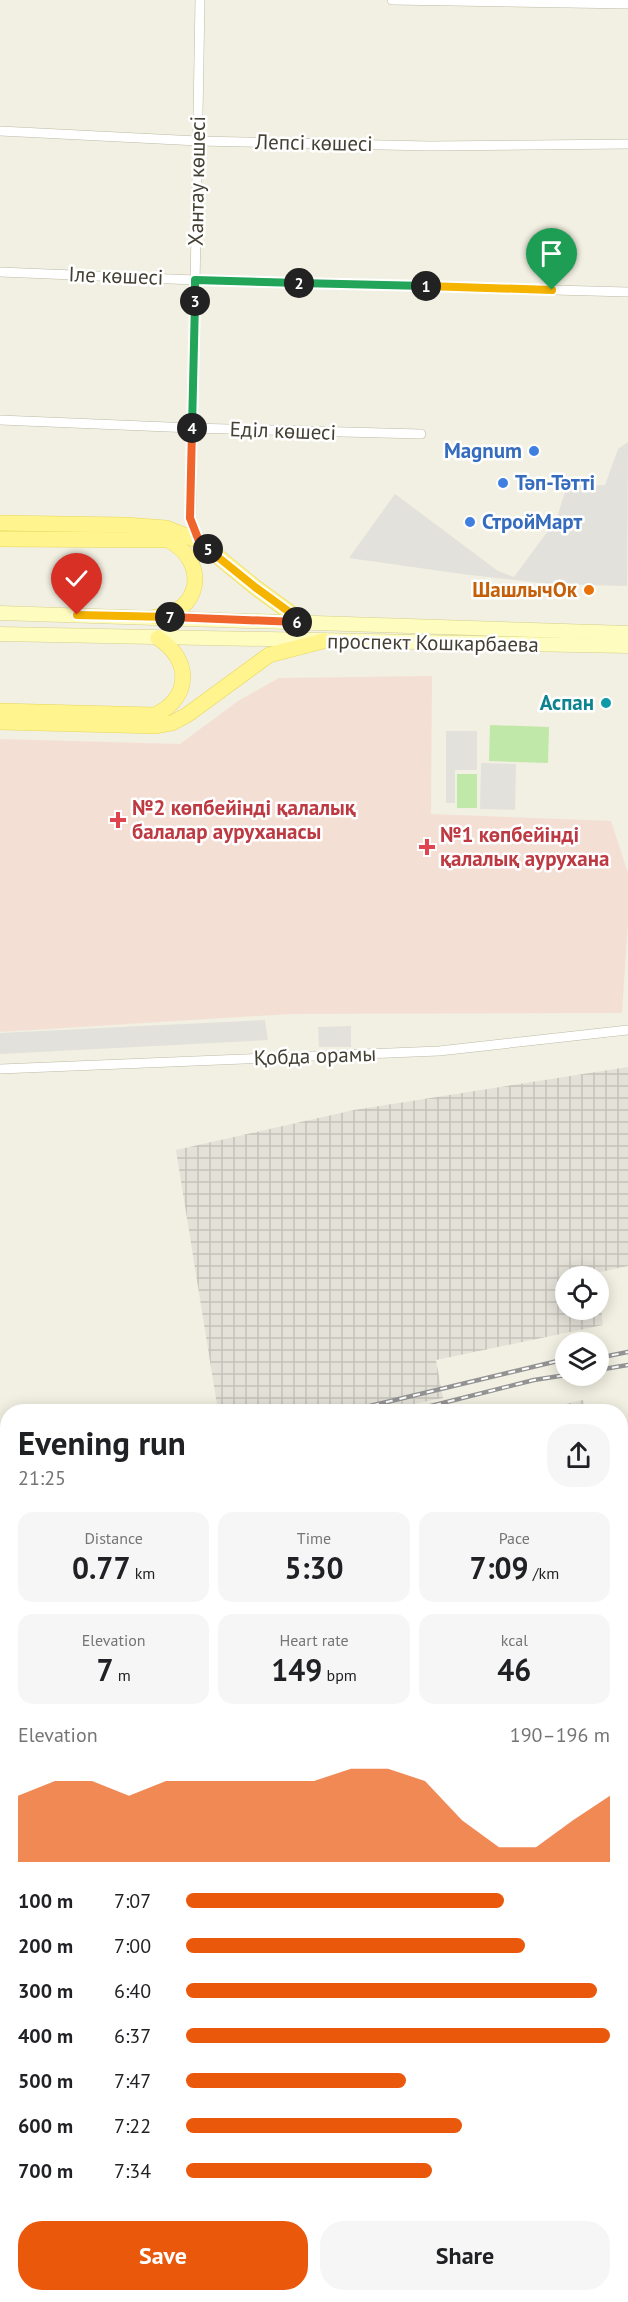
<!DOCTYPE html>
<html lang="en">
<head>
<meta charset="utf-8">
<style>
	body { margin:0; font-family:"PT Sans",sans-serif; background:#f6f6f6; color:#202124; height:100vh; display:flex; flex-direction:column; font-size:22px; white-space:nowrap }
	* { box-sizing:border-box; margin:0 }
	p { font-size:20px; color:#757577 }
	.icon { flex:none; width:33px; height:33px; fill:none; stroke:currentColor; stroke-width:2; stroke-linecap:round; stroke-linejoin:round }
	.map { position:relative; flex:1; overflow:hidden }
	.sheet { position:absolute; left:0px; top:1404px; width:628px; height:898px; display:flex; flex-direction:column; background:#fff; border-radius:24px 24px 0 0; box-shadow:0 3px 15px #0003 }
	.sheet>* { flex:none }
	.buttons { position:absolute; left:555px; top:1266px; display:grid; gap:12px }
	.buttons a { display:grid; place-items:center; width:54px; height:54px; border-radius:50%; background:#fff; box-shadow:0 3px 15px #0003; font-size:30px }
	.pin { position:absolute; display:grid; place-items:center; width:51px; height:51px; color:#fff; margin:-62px -26px; border-radius:50% 50% 50% 0; rotate:-45deg; box-shadow:0 0 6px #0007 }
	.pin .icon { rotate:45deg }
	.km { position:absolute; width:30px; height:30px; margin:-15px; border-radius:50%; background:#222; color:#fff; font-size:16px; line-height:30px; text-align:center }
	.round { display:grid; place-items:center; flex:none; width:63px; height:63px; border-radius:24px; background:#f6f6f6 }
	.headline { display:flex; align-items:center; justify-content:space-between; height:102px; padding:0 18px }
	h1 { font-size:33px; font-weight:700; line-height:45px }
	.stats { display:grid; grid-template-columns:repeat(3,1fr); gap:9px; height:102px; padding:6px 18px }
	.stats div { display:grid; align-content:center; border-radius:15px; background:#f6f6f6; text-align:center }
	.stats b { font-size:30px; font-weight:700 }
	.stats small { font-size:16px; font-weight:400 }
	.stats p { font-size:16px }
	.chart { height:168px; padding:12px 18px }
	.chart p { display:flex; justify-content:space-between }
	.chart svg { width:100%; height:108px; margin-top:6px; fill:#ea580c; opacity:.7 }
	.action { display:flex; gap:12px; margin-top:auto; padding:12px 18px }
	.action a { flex:1; height:69px; border-radius:24px; background:#ea580c; color:#fff; font-size:24px; font-weight:700; line-height:69px; text-align:center }
	.action a+a { background:#f6f6f6; color:#202124 }
	ul { padding:0 18px; list-style:none; font-size:20px }
	li { display:grid; grid-template-columns:96px 72px 1fr; align-items:center; height:45px }
	li i { height:15px; border-radius:8px; background:#ea580c }
	.map>svg:first-child { display:block }
</style>
</head>
<body>
<div class="map">
<svg width="628" height="2302" viewBox="0 0 628 2302">
	<defs>
		<pattern id="industrial-grid" width="8" height="8" patternUnits="userSpaceOnUse" patternTransform="scale(1.5)"><rect width="8" height="8" fill="#e4e1d8"/><path d="M0 4h8M4 0v8" fill="none" stroke="#c5c2ba"/></pattern>
	</defs>
	<rect width="100%" height="100%" fill="#f2f0e2"/>
	<polygon fill="#f6eccc" points="7,1537 8,1537 7,1829 0,1801 0,1539"/>
	<g fill="url(#industrial-grid)">
		<polygon points="628,1067 628,1266 596,1273 596,1276 566,1276 566,1310 598,1310 599,1293 603,1325 436,1360 443,1398 378,1411 218,1411 176,1150 354,1110"/>
		<polygon points="583,1400 587,1411 533,1411"/>
		<polygon points="621,1519 628,1541 628,1916 621,1921"/>
	</g>
	<polygon fill="#f4dfd5" points="432,676 431,814 611,821 628,873 628,922 622,1013 290,1014 0,1032 0,739 180,744 238,701 279,678"/>
	<g fill="#c0e8a9">
		<polygon points="490,725 549,727 548,763 489,761"/>
		<rect x="457" y="774" width="20" height="34"/>
	</g>
	<g fill="#e2e1db">
		<polygon points="628,442 627,586 549,584 462,574 349,558 395,494 498,571 514,577 556,520 567,486 605,485 618,449"/>
		<polygon points="446,731 477,731 477,770 455,770 455,803 446,803"/>
		<polygon points="481,763 516,764 515,810 480,809"/>
		<polygon points="265,1020 268,1040 0,1054 0,1033"/>
		<polygon points="351,1026 351,1047 319,1047 318,1027"/>
	</g>
	<g fill="none" stroke-linecap="round" stroke-linejoin="round">
		<defs>
			<g id="minor">
				<polyline points="392,0 628,4"/>
				<polyline points="0,131 198,141 430,146 628,144"/>
				<polyline points="0,272 195,280 628,292"/>
				<polyline points="0,420 192,428 421,434"/>
				<polyline points="199,541 191,518 200,0"/>
				<polyline points="0,1069 439,1051 628,1030"/>
				<polyline points="621,1946 628,1941"/>
				<polyline points="0,2287 8,2293"/>
			</g>
			<g id="secondary">
				<polyline points="0,613 628,633"/>
				<polyline points="0,634 628,646"/>
				<polyline points="100,2295 100,2302"/>
			</g>
			<g id="primary">
				<polyline points="0,523 126,525 166,528 199,541 255,587 303,622"/>
				<path d="M 0,539 L 168,540 C 209,561 202,613 155,617"/>
				<path d="M 0,711 L 155,715 C 192,697 191,659 158,638"/>
				<polyline points="0,722 156,726 172,723 187,715 269,655 323,641"/>
				<polyline points="0,1985 8,2006"/>
				<polyline points="0,2018 8,2039"/>
				<polyline points="124,2295 128,2302"/>
				<polyline points="138,2295 142,2302"/>
			</g>
		</defs>
		<use href="#minor" stroke="#bdbaa5" stroke-width="10"/>
		<use href="#secondary" stroke="#d4cf90" stroke-width="15"/>
		<use href="#primary" stroke="#e7d75b" stroke-width="16"/>
		<use href="#minor" stroke="#fff" stroke-width="9"/>
		<use href="#secondary" stroke="#fffcbf" stroke-width="14"/>
		<use href="#primary" stroke="#fff48e" stroke-width="15"/>
		<defs>
			<g id="rail">
				<polyline points="598,1358 628,1352"/>
				<polyline points="598,1370 628,1365"/>
				<polyline points="345,1412 566,1359"/>
				<polyline points="407,1412 534,1380 566,1375"/>
				<polyline points="0,1495 8,1493"/>
				<polyline points="0,1509 8,1507"/>
				<polyline points="621,1596 628,1579"/>
			</g>
		</defs>
		<use href="#rail" stroke="#939393" stroke-width="4.5"/>
		<use href="#rail" stroke="#fff" stroke-width="2" stroke-dasharray="7" stroke-linecap="butt"/>
	</g>
	<g fill="none" stroke-linecap="round" stroke-linejoin="round">
		<defs>
			<polyline id="split-1" points="426,286 552,290"/>
			<polyline id="split-2" points="299,283 426,286"/>
			<polyline id="split-3" points="195,301 195,280 299,283"/>
			<polyline id="split-4" points="192,428 195,301"/>
			<polyline id="split-5" points="192,428 190,518 199,541 208,549"/>
			<polyline id="split-6" points="208,549 255,587 303,622 297,622"/>
			<polyline id="split-7" points="170,617 297,622"/>
			<polyline id="split-8" points="77,615 170,617"/>
		</defs>
		<use href="#split-1" stroke="#fff" stroke-width="12"/>
		<use href="#split-2" stroke="#fff" stroke-width="12"/>
		<use href="#split-3" stroke="#fff" stroke-width="12"/>
		<use href="#split-4" stroke="#fff" stroke-width="12"/>
		<use href="#split-5" stroke="#fff" stroke-width="12"/>
		<use href="#split-6" stroke="#fff" stroke-width="12"/>
		<use href="#split-7" stroke="#fff" stroke-width="12"/>
		<use href="#split-8" stroke="#fff" stroke-width="12"/>
		<use href="#split-1" stroke="#f5b400" stroke-width="8"/>
		<use href="#split-2" stroke="#22a559" stroke-width="8"/>
		<use href="#split-3" stroke="#22a559" stroke-width="8"/>
		<use href="#split-4" stroke="#22a559" stroke-width="8"/>
		<use href="#split-5" stroke="#f0652b" stroke-width="8"/>
		<use href="#split-6" stroke="#f5b400" stroke-width="8"/>
		<use href="#split-7" stroke="#f0652b" stroke-width="8"/>
		<use href="#split-8" stroke="#f5b400" stroke-width="8"/>
	</g>
	<g fill="#3f7fe0" stroke="#fff" stroke-width="2">
		<circle cx="534" cy="451" r="6"/>
		<circle cx="503" cy="483" r="6"/>
		<circle cx="470" cy="522" r="6"/>
	</g>
	<circle fill="#e8710a" stroke="#fff" stroke-width="2" cx="589" cy="590" r="6"/>
	<circle fill="#0f9aa8" stroke="#fff" stroke-width="2" cx="606" cy="703" r="6"/>
	<g fill="#e0444e" stroke="#fff" stroke-width="2">
		<path d="M115 811h6v6h6v6h-6v6h-6v-6h-6v-6h6z"/>
		<path d="M424 838h6v6h6v6h-6v6h-6v-6h-6v-6h6z"/>
	</g>
	<g text-anchor="middle" stroke-width="5" stroke-linejoin="round" paint-order="stroke">
		<g font-size="21" fill="#444033" stroke="#fff">
			<text transform="translate(314 143) rotate(1)" y="7">Лепсі көшесі</text>
			<text transform="translate(197 181) rotate(-89)" y="7">Хантау көшесі</text>
			<text transform="translate(116 276) rotate(2)" y="7">Іле көшесі</text>
			<text transform="translate(283 431) rotate(2)" y="7">Еділ көшесі</text>
			<text transform="translate(433 643) rotate(1)" y="7">проспект Кошкарбаева</text>
			<text transform="translate(315 1056) rotate(-2)" y="7">Қобда орамы</text>
		</g>
		<g font-size="21" font-weight="bold" fill="#366cbe" stroke="#fff" text-anchor="start">
			<text x="522" y="458" text-anchor="end">Magnum</text>
			<text x="515" y="490">Тәп-Тәтті</text>
			<text x="482" y="529">СтройМарт</text>
		</g>
		<g font-size="21" font-weight="bold" fill="#c56008" stroke="#fff" text-anchor="end">
			<text x="577" y="597">ШашлычОк</text>
		</g>
		<g font-size="21" font-weight="bold" fill="#0d838f" stroke="#fff" text-anchor="end">
			<text x="594" y="710">Аспан</text>
		</g>
		<g font-size="21" font-weight="bold" fill="#be3a42" stroke="#fff" text-anchor="start">
			<text x="132" y="815">№2 көпбейінді қалалық<tspan x="132" dy="24">балалар ауруханасы</tspan></text>
			<text x="440" y="842">№1 көпбейінді<tspan x="440" dy="24">қалалық аурухана</tspan></text>
		</g>
	</g>
</svg>
<div class="buttons">
<a><svg class="icon" aria-label="locate" viewBox="0 0 24 24"><circle cx="12" cy="12" r="6"/><path d="M12 2v4M12 18v4M2 12h4M18 12h4"/></svg></a>
<a><svg class="icon" aria-label="layers" viewBox="0 0 24 24"><path d="M12 4l9 5-9 5-9-5zM3 14l9 5 9-5"/></svg></a>
</div>
<div class="pin" style="left:552px;top:290px;background:#1e9e55"><svg class="icon" aria-label="arrive" viewBox="0 0 24 24"><path d="M6 21V4h12l-3 4 3 4H6"/></svg></div>
<div class="pin" style="left:77px;top:615px;background:#d93025"><svg class="icon" aria-label="check" viewBox="0 0 24 24"><path d="M5 12l5 5 9-10"/></svg></div>
<b class="km" style="left:426px;top:286px">1</b>
<b class="km" style="left:299px;top:283px">2</b>
<b class="km" style="left:195px;top:301px">3</b>
<b class="km" style="left:192px;top:428px">4</b>
<b class="km" style="left:208px;top:549px">5</b>
<b class="km" style="left:297px;top:622px">6</b>
<b class="km" style="left:170px;top:617px">7</b>
<section class="sheet">
<div class="headline"><div><h1>Evening run</h1><p>21:25</p></div><a class="round"><svg class="icon" aria-label="share" viewBox="0 0 24 24"><path d="M12 15V3M7 8l5-5 5 5M5 13v7h14v-7"/></svg></a></div>
<div class="stats">
<div><p>Distance</p><b>0.77<small> km</small></b></div>
<div><p>Time</p><b>5:30</b></div>
<div><p>Pace</p><b>7:09<small> /km</small></b></div>
</div>
<div class="stats">
<div><p>Elevation</p><b>7<small> m</small></b></div>
<div><p>Heart rate</p><b>149<small> bpm</small></b></div>
<div><p>kcal</p><b>46</b></div>
</div>
<div class="chart"><p><span>Elevation</span>190–196 m</p>
<svg viewBox="0 0 160 44" preserveAspectRatio="none"><path d="M0 44V17L10 11L20 11L30 17L40 11L50 11L60 11L70 11L80 11L90 6L100 6L110 11L120 27L130 38L140 38L150 27L160 17V44z"/></svg>
</div>
<ul>
<li><b>100 m</b>7:07<i style="width:75%"></i></li>
<li><b>200 m</b>7:00<i style="width:80%"></i></li>
<li><b>300 m</b>6:40<i style="width:97%"></i></li>
<li><b>400 m</b>6:37<i style="width:100%"></i></li>
<li><b>500 m</b>7:47<i style="width:52%"></i></li>
<li><b>600 m</b>7:22<i style="width:65%"></i></li>
<li><b>700 m</b>7:34<i style="width:58%"></i></li>
</ul>
<div class="action"><a>Save</a><a>Share</a></div>
</section>
</div>
</body>
</html>
